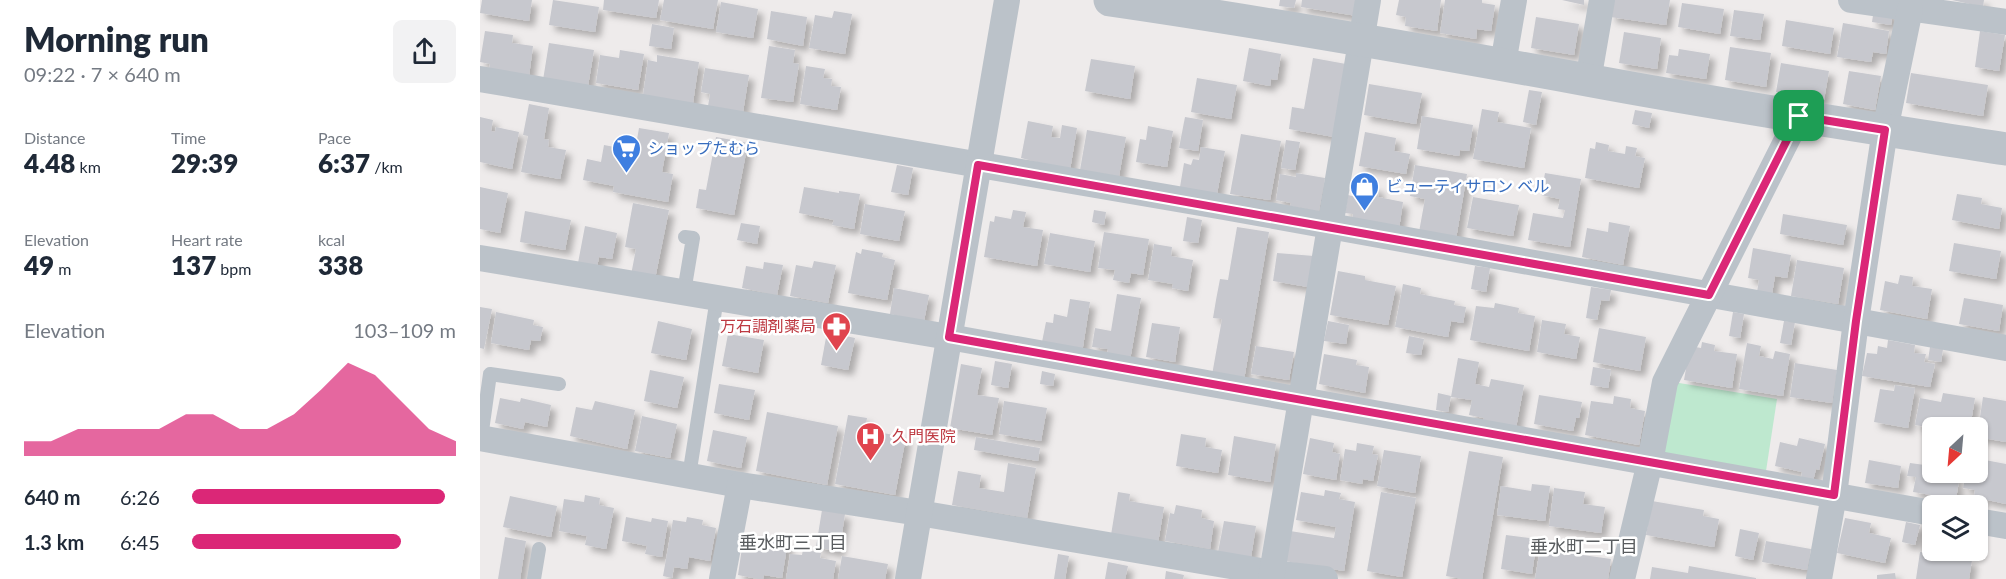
<!DOCTYPE html>
<html lang="en">
<head>
<meta charset="utf-8">
<style>
	body { margin:0; font-family:Lato,"Noto Sans JP",sans-serif; background:#f2f2f3; color:#1f2937; height:100vh; display:flex; flex-direction:column; font-size:22px; white-space:nowrap }
	* { box-sizing:border-box; margin:0 }
	p { font-size:20px; color:#747a83 }
	.icon { flex:none; width:33px; height:33px; fill:none; stroke:currentColor; stroke-width:2; stroke-linecap:round; stroke-linejoin:round }
	.map { position:relative; flex:1; overflow:hidden }
	.drawer { display:flex; flex-direction:column; background:#fff; width:480px }
	.drawer>* { flex:none }
	.needle { width:39px; rotate:206deg }
	.tools { position:absolute; left:1442px; top:417px; display:grid; gap:12px }
	.tools a { display:grid; place-items:center; width:66px; height:66px; border-radius:9px; background:#fff; box-shadow:0 2px 4px #0004; font-size:30px }
	.pin { position:absolute; display:grid; place-items:center; width:51px; height:51px; color:#fff; margin:-26px; border-radius:12px; box-shadow:0 3px 9px #0006 }
	.round { display:grid; place-items:center; flex:none; width:63px; height:63px; border-radius:9px; background:#f2f2f3 }
	.overview { display:flex; align-items:center; justify-content:space-between; height:102px; padding:0 24px }
	h1 { font-size:33px; font-weight:800; line-height:45px }
	.stats { display:grid; grid-template-columns:repeat(3,1fr); gap:9px; height:102px; padding:6px 24px }
	.stats div { display:grid; align-content:center }
	.stats b { font-size:26px; font-weight:800 }
	.stats small { font-size:16px; font-weight:400 }
	.stats p { font-size:16px }
	.chart { height:168px; padding:12px 24px }
	.chart p { display:flex; justify-content:space-between }
	.chart svg { width:100%; height:108px; margin-top:6px; fill:#db2777; opacity:.7 }
	ul { padding:0 24px; list-style:none; font-size:20px }
	li { display:grid; grid-template-columns:96px 72px 1fr; align-items:center; height:45px }
	li i { height:15px; border-radius:8px; background:#db2777 }
	main { display:flex; flex:1; min-height:0 }
	.map>svg:first-child { display:block }
</style>
</head>
<body>
<main>
<section class="drawer">
<div class="overview"><div><h1>Morning run</h1><p>09:22 · 7 × 640 m</p></div><a class="round"><svg class="icon" aria-label="share" viewBox="0 0 24 24"><path d="M12 15V3M7 8l5-5 5 5M5 13v7h14v-7"/></svg></a></div>
<div class="stats">
<div><p>Distance</p><b>4.48<small> km</small></b></div>
<div><p>Time</p><b>29:39</b></div>
<div><p>Pace</p><b>6:37<small> /km</small></b></div>
</div>
<div class="stats">
<div><p>Elevation</p><b>49<small> m</small></b></div>
<div><p>Heart rate</p><b>137<small> bpm</small></b></div>
<div><p>kcal</p><b>338</b></div>
</div>
<div class="chart"><p><span>Elevation</span>103–109 m</p>
<svg viewBox="0 0 160 44" preserveAspectRatio="none"><path d="M0 44V38L10 38L20 33L30 33L40 33L50 33L60 27L70 27L80 33L90 33L100 27L110 17L120 6L130 11L140 22L150 33L160 38V44z"/></svg>
</div>
<ul>
<li><b>640 m</b>6:26<i style="width:96%"></i></li>
<li><b>1.3 km</b>6:45<i style="width:79%"></i></li>
</ul>
</section>
<div class="map">
<svg width="1526" height="579" viewBox="0 0 1526 579">
	<defs>
		<filter id="shadow"><feDropShadow dx="5.5" dy="5.5" stdDeviation="3" flood-color="#0004"/></filter>
	</defs>
	<rect width="100%" height="100%" fill="#eeebeb"/>
	<polygon fill="#bee8cf" points="1193,382 1297,399 1286,471 1181,454"/>
	<g fill="#c7c8ce" filter="url(#shadow)">
		<polygon points="2,0 52,0 49,21 0,13"/>
		<polygon points="73,0 119,7 115,32 69,25"/>
		<polygon points="124,0 179,0 176,18 123,10"/>
		<polygon points="184,0 238,0 233,29 180,20"/>
		<polygon points="800,0 816,0 814,8 799,6"/>
		<polygon points="822,0 880,0 877,16 821,7"/>
		<polygon points="919,0 961,0 957,31 925,26 926,17 916,15"/>
		<polygon points="965,0 1002,0 1002,3 1015,5 1011,31 997,29 996,39 960,33"/>
		<polygon points="1082,0 1104,0 1104,5"/>
		<polygon points="1133,0 1190,0 1186,25 1130,17"/>
		<polygon points="1472,0 1504,0 1503,7"/>
		<polygon points="241,2 278,9 273,38 236,32"/>
		<polygon points="1202,3 1244,9 1240,34 1198,27"/>
		<polygon points="1394,9 1413,12 1411,25 1392,22"/>
		<polygon points="1254,10 1284,14 1280,40 1250,36"/>
		<polygon points="291,11 327,17 323,46 287,39"/>
		<polygon points="354,11 372,14 365,54 329,48 335,15 352,18"/>
		<polygon points="1056,17 1099,24 1094,55 1051,48"/>
		<polygon points="1306,20 1354,28 1350,54 1302,46"/>
		<polygon points="1363,23 1409,31 1406,54 1393,52 1391,62 1357,57"/>
		<polygon points="172,24 194,28 191,49 169,46"/>
		<polygon points="5,31 33,35 32,43 53,46 49,76 9,69 10,64 0,62"/>
		<polygon points="1500,31 1525,35 1519,71 1495,67"/>
		<polygon points="1144,32 1181,38 1177,69 1139,63"/>
		<polygon points="69,43 114,50 108,86 63,80"/>
		<polygon points="289,46 315,50 313,63 319,64 313,102 281,98"/>
		<polygon points="1250,47 1291,53 1286,87 1245,80"/>
		<polygon points="769,48 801,54 797,80 791,79 790,86 763,81"/>
		<polygon points="1199,49 1230,54 1226,79 1186,73 1189,55 1198,56"/>
		<polygon points="140,50 164,54 158,90 116,83 120,55 139,58"/>
		<polygon points="177,55 219,62 213,103 163,95 168,60 177,62"/>
		<polygon points="833,58 866,64 854,137 809,129 812,107 824,109"/>
		<polygon points="611,59 655,66 650,99 605,91"/>
		<polygon points="1301,63 1349,71 1344,100 1296,92"/>
		<polygon points="326,66 345,69 343,78 352,79 351,86 361,87 357,110 320,104"/>
		<polygon points="225,68 269,75 263,112 228,106 230,94 221,92"/>
		<polygon points="1369,71 1401,76 1395,110 1363,104"/>
		<polygon points="1431,73 1508,85 1503,116 1426,103"/>
		<polygon points="717,78 757,85 751,119 711,112"/>
		<polygon points="889,84 942,93 936,124 884,115"/>
		<polygon points="1049,90 1062,92 1056,125 1043,122"/>
		<polygon points="49,104 69,108 64,139 69,140 68,147 86,150 80,179 41,172 48,136 43,135"/>
		<polygon points="1002,109 1019,112 1017,122 1051,128 1044,168 993,159"/>
		<polygon points="1155,110 1172,113 1169,128 1152,124"/>
		<polygon points="942,116 993,125 989,151 980,150 979,156 937,149"/>
		<polygon points="0,117 13,120 11,131 15,132 16,127 39,132 32,169 0,162"/>
		<polygon points="705,117 723,120 718,151 699,148"/>
		<polygon points="548,121 573,126 571,137 580,138 582,125 597,128 590,170 541,158"/>
		<polygon points="668,126 693,131 687,167 656,162 660,139 666,140"/>
		<polygon points="159,128 189,133 182,172 193,174 188,202 133,192 134,186 103,180 107,159 121,162 124,145 155,151"/>
		<polygon points="607,130 646,137 639,176 600,170"/>
		<polygon points="885,132 916,138 914,151 930,154 926,174 879,166"/>
		<polygon points="761,134 801,141 790,200 750,194"/>
		<polygon points="236,137 268,143 254,215 216,208 219,189 226,190"/>
		<polygon points="806,140 820,142 815,170 801,168"/>
		<polygon points="1116,142 1129,145 1128,151 1145,154 1146,146 1157,148 1155,156 1165,158 1159,188 1105,178 1110,148 1115,149"/>
		<polygon points="721,147 745,151 737,194 700,187 704,163 711,165 713,159 719,160"/>
		<polygon points="417,165 433,168 428,195 411,192"/>
		<polygon points="935,165 987,174 976,239 939,232 945,199 930,196"/>
		<polygon points="816,173 845,178 839,211 810,206 811,203 796,200 800,174 816,177"/>
		<polygon points="1065,173 1101,179 1090,247 1048,240 1053,213 1083,218 1085,210 1078,209 1080,199 1061,195"/>
		<polygon points="878,184 899,188 898,197 923,202 919,229 872,220 873,214 865,213 868,195 876,197"/>
		<polygon points="0,187 28,193 20,233 0,229"/>
		<polygon points="324,187 359,193 359,191 380,194 374,229 352,225 354,220 319,213"/>
		<polygon points="1477,194 1502,198 1501,204 1522,208 1519,229 1472,220"/>
		<polygon points="993,197 1039,205 1033,236 987,228"/>
		<polygon points="153,203 189,210 175,279 151,275 156,249 145,247"/>
		<polygon points="385,204 425,211 419,241 380,234"/>
		<polygon points="533,210 546,212 543,227 563,230 557,266 504,257 510,221 514,222 515,216 531,219"/>
		<polygon points="614,210 626,212 624,225 612,222"/>
		<polygon points="45,211 91,220 85,250 40,242"/>
		<polygon points="1303,214 1367,225 1363,245 1300,234"/>
		<polygon points="707,217 722,220 718,243 703,241"/>
		<polygon points="1129,222 1150,226 1143,265 1102,257 1107,228 1128,232"/>
		<polygon points="261,223 280,226 277,244 257,240"/>
		<polygon points="105,226 137,233 132,259 119,257 117,267 98,263"/>
		<polygon points="757,227 789,232 764,380 732,375 742,319 733,318 736,300 740,279 748,280"/>
		<polygon points="624,232 669,239 663,275 651,273 649,283 633,280 635,270 618,268"/>
		<polygon points="570,233 615,241 610,272 564,264"/>
		<polygon points="1474,243 1521,251 1516,279 1469,271"/>
		<polygon points="674,244 692,247 691,256 713,260 708,291 692,288 693,284 668,280"/>
		<polygon points="1273,248 1311,255 1307,278 1295,276 1292,294 1277,292 1279,280 1268,278"/>
		<polygon points="382,249 403,253 402,257 415,260 407,300 368,293 376,252 381,254"/>
		<polygon points="797,253 834,256 828,287 793,281"/>
		<polygon points="1317,260 1364,268 1358,304 1311,296"/>
		<polygon points="334,261 356,265 348,303 310,296 316,265 332,268"/>
		<polygon points="284,262 303,265 297,295 262,288 266,266 283,269"/>
		<polygon points="995,266 1010,268 1006,292 991,289"/>
		<polygon points="858,271 885,276 885,280 916,286 908,325 850,315"/>
		<polygon points="1420,275 1433,277 1432,286 1452,289 1447,319 1400,310 1405,281 1418,284"/>
		<polygon points="923,284 941,288 940,294 975,301 974,305 986,307 983,323 971,321 968,337 915,327"/>
		<polygon points="1111,287 1131,290 1129,301 1121,300 1117,320 1106,318"/>
		<polygon points="414,288 449,295 444,321 410,314"/>
		<polygon points="637,294 661,298 650,360 627,356 628,349 612,347 615,328 631,331"/>
		<polygon points="1484,298 1523,305 1519,331 1479,324"/>
		<polygon points="590,299 610,302 602,353 562,342 566,322 573,323 574,314 587,317"/>
		<polygon points="1015,303 1039,308 1038,313 1055,316 1049,351 990,340 996,306 1014,308"/>
		<polygon points="0,307 12,309 4,349 0,348"/>
		<polygon points="16,312 54,320 53,325 63,327 60,341 51,340 49,350 11,343"/>
		<polygon points="1253,312 1264,314 1260,338 1249,336"/>
		<polygon points="1062,320 1086,324 1084,334 1100,337 1096,359 1057,352"/>
		<polygon points="178,321 212,329 206,360 171,353"/>
		<polygon points="848,321 869,325 866,344 844,341"/>
		<polygon points="1304,321 1315,322 1311,345 1300,343"/>
		<polygon points="672,323 700,327 695,362 666,357"/>
		<polygon points="1119,328 1166,337 1160,371 1113,362"/>
		<polygon points="347,332 375,338 368,370 341,365"/>
		<polygon points="248,334 284,340 278,373 242,366"/>
		<polygon points="929,336 944,339 941,355 926,353"/>
		<polygon points="1408,340 1435,345 1434,353 1446,354 1444,362 1455,364 1450,387 1382,376 1387,353 1397,354 1398,346 1407,348"/>
		<polygon points="1222,342 1235,345 1234,351 1257,354 1252,388 1204,380 1210,346 1221,348"/>
		<polygon points="1267,343 1281,346 1279,356 1293,359 1295,351 1310,354 1303,396 1259,389"/>
		<polygon points="776,346 814,352 809,380 771,374"/>
		<polygon points="1450,347 1463,349 1461,362 1448,360"/>
		<polygon points="844,354 877,360 876,365 889,367 885,393 839,384"/>
		<polygon points="978,358 999,362 995,384 1009,387 1011,379 1044,385 1036,428 1003,422 1004,418 989,415 992,400 971,397"/>
		<polygon points="515,361 532,364 528,388 511,385"/>
		<polygon points="1315,363 1357,370 1352,403 1310,397"/>
		<polygon points="481,364 502,368 497,395 519,398 512,435 470,428"/>
		<polygon points="1113,367 1131,370 1128,388 1110,385"/>
		<polygon points="170,370 204,377 197,408 164,401"/>
		<polygon points="562,371 575,374 573,386 560,384"/>
		<polygon points="239,384 275,390 269,420 234,413"/>
		<polygon points="1415,385 1435,388 1428,428 1394,422 1400,389 1414,391"/>
		<polygon points="958,393 971,396 968,412 956,410"/>
		<polygon points="1463,393 1495,398 1490,428 1452,428 1435,425 1440,398 1461,402"/>
		<polygon points="1059,395 1102,402 1099,418 1096,418 1093,431 1054,424"/>
		<polygon points="1134,396 1151,399 1150,408 1165,411 1159,445 1105,435 1111,401 1133,404"/>
		<polygon points="1503,397 1526,401 1526,442 1497,437"/>
		<polygon points="20,398 40,402 41,398 71,405 67,427 45,422 43,429 15,423"/>
		<polygon points="115,401 155,410 147,449 90,436 96,407 112,410"/>
		<polygon points="524,401 567,408 561,441 519,434"/>
		<polygon points="287,412 358,426 347,485 276,471"/>
		<polygon points="368,415 387,418 385,430 426,437 415,495 355,484"/>
		<polygon points="162,416 197,424 190,458 155,451"/>
		<polygon points="233,430 267,437 261,468 227,461"/>
		<polygon points="701,434 726,438 725,447 742,450 738,473 696,466"/>
		<polygon points="754,436 796,444 790,482 748,475"/>
		<polygon points="496,437 560,448 558,461 494,450"/>
		<polygon points="830,438 854,443 852,452 860,454 856,480 823,474"/>
		<polygon points="1319,438 1345,444 1339,470 1336,469 1333,481 1321,478 1322,472 1295,466 1300,442 1317,446"/>
		<polygon points="877,443 894,446 892,454 898,455 893,481 883,479 882,484 860,480 865,449 876,451"/>
		<polygon points="904,450 941,456 935,493 897,486"/>
		<polygon points="989,451 1023,457 1002,579 983,579 966,576"/>
		<polygon points="1389,460 1421,466 1418,488 1385,483"/>
		<polygon points="1505,460 1526,464 1526,504 1494,497 1495,490 1483,488 1486,472 1497,472 1497,469 1504,470"/>
		<polygon points="528,463 556,468 547,518 472,505 478,471 501,475 499,488 524,492"/>
		<polygon points="1430,463 1452,466 1452,472 1473,472 1472,479 1479,481 1476,499 1433,492 1436,477 1427,476"/>
		<polygon points="1052,484 1070,486 1065,521 1017,515 1021,486 1051,491"/>
		<polygon points="1074,488 1105,492 1103,504 1125,507 1121,533 1069,526"/>
		<polygon points="845,490 861,493 859,499 875,502 864,571 805,561 810,531 854,538 856,527 816,520 821,492 844,496"/>
		<polygon points="638,492 650,494 649,501 684,507 678,543 631,535"/>
		<polygon points="901,492 936,498 922,577 887,571"/>
		<polygon points="105,495 120,498 119,505 134,508 126,549 105,545 107,536 79,531 84,499 104,502"/>
		<polygon points="30,496 77,506 71,537 23,527"/>
		<polygon points="1172,501 1224,510 1223,516 1239,519 1234,547 1166,535"/>
		<polygon points="696,505 722,510 721,518 734,521 730,549 685,541 690,513 694,514"/>
		<polygon points="342,510 365,514 359,552 336,547"/>
		<polygon points="146,517 171,522 172,518 188,521 182,557 165,554 167,546 142,541"/>
		<polygon points="207,517 223,520 222,525 236,528 230,561 209,557 207,569 194,567 192,578 183,576 193,520 206,522"/>
		<polygon points="1365,518 1391,523 1389,533 1411,538 1405,563 1357,553"/>
		<polygon points="744,521 776,526 771,557 738,552"/>
		<polygon points="1426,522 1440,525 1435,545 1422,542"/>
		<polygon points="1260,529 1279,533 1273,560 1255,556"/>
		<polygon points="264,534 308,541 302,578 284,575 283,579 278,579 258,575"/>
		<polygon points="1026,535 1057,539 1052,574 1021,569"/>
		<polygon points="25,537 46,541 40,579 18,579"/>
		<polygon points="1286,541 1331,549 1327,570 1282,562"/>
		<polygon points="323,549 341,553 340,558 356,561 353,579 306,579 310,554 322,555"/>
		<polygon points="1060,549 1131,559 1128,579 1055,579"/>
		<polygon points="1450,550 1472,550 1471,557 1492,560 1489,579 1436,579 1440,552 1450,553"/>
		<polygon points="578,554 589,556 585,579 574,579"/>
		<polygon points="362,556 408,564 405,579 358,579"/>
		<polygon points="628,562 648,566 645,579 625,579"/>
		<polygon points="1209,566 1276,578 1276,579 1170,579 1172,567 1208,573"/>
		<polygon points="686,571 704,575 703,579 685,579"/>
		<polygon points="1415,573 1416,579 1397,579 1397,575"/>
	</g>
	<g fill="none" stroke-linecap="round" stroke-linejoin="round">
		<g stroke="#bbc2c9" stroke-width="14">
			<polyline points="204,292 213,238 205,237"/>
			<polyline points="1,438 10,374 79,384"/>
			<polyline points="209,476 237,298"/>
			<polyline points="54,579 59,549"/>
		</g>
		<g stroke="#bbc2c9" stroke-width="26">
			<polyline points="1371,0 1526,22"/>
			<polyline points="1023,64 1034,0"/>
			<polyline points="0,79 744,207 1526,348"/>
			<polyline points="1108,81 1122,0"/>
			<polyline points="0,258 469,337 1452,513"/>
			<polyline points="0,438 260,485 439,513 792,573 845,579"/>
			<polyline points="1497,521 1526,526"/>
			<polyline points="242,579 260,485"/>
			<polyline points="428,579 527,0"/>
			<polyline points="791,579 888,0"/>
			<polyline points="1142,579 1170,462 1185,382 1319,116"/>
			<polyline points="1339,579 1354,495 1376,321 1405,130 1430,9"/>
		</g>
		<path stroke="#bbc2c9" stroke-width="33" d="M 630,0 C 789,23 948,51 1107,80 C 1246,106 1386,127 1526,149"/>
	</g>
	<g fill="none" stroke-linecap="round" stroke-linejoin="round">
		<defs>
			<polygon id="route" points="1319,116 1405,130 1376,321 1354,495 469,337 498,165 1229,295"/>
		</defs>
		<use href="#route" stroke="#fff" stroke-width="12"/>
		<use href="#route" stroke="#db2777" stroke-width="8"/>
	</g>
	<defs>
		<symbol id="supermarket-pin" viewBox="-11 -11 22 30"><path d="M0 17L-7.5 6A9.5 9.5 0 1 1 7.5 6Z" fill="#3f7fe0" stroke="#fff"/><path d="M-6-5.5h2.5l.6 2H6L4.5 2H-2.5L-4.4-4H-6ZM-1.5 3.2a1.3 1.3 0 1 0 .1 0ZM3 3.2a1.3 1.3 0 1 0 .1 0Z" fill="#fff"/></symbol>
		<symbol id="shop-pin" viewBox="-11 -11 22 30"><path d="M0 17L-7.5 6A9.5 9.5 0 1 1 7.5 6Z" fill="#3f7fe0" stroke="#fff"/><path d="M-5-2.5h2.3a2.7 3.5 0 0 1 5.4 0H5L5.5 6h-11ZM-1.5-2.5h3a1.5 2.3 0 0 0-3 0Z" fill="#fff"/></symbol>
		<symbol id="pharmacy-pin" viewBox="-11 -11 22 30"><path d="M0 17L-7.5 6A9.5 9.5 0 1 1 7.5 6Z" fill="#e0444e" stroke="#fff"/><path d="M-2-6h4v4h4v4h-4v4h-4v-4h-4v-4h4Z" fill="#fff"/></symbol>
		<symbol id="hospital-pin" viewBox="-11 -11 22 30"><path d="M0 17L-7.5 6A9.5 9.5 0 1 1 7.5 6Z" fill="#e0444e" stroke="#fff"/><path d="M-5-5h3v3.5h4V-5h3V5h-3V1.5h-4V5h-3Z" fill="#fff"/></symbol>
	</defs>
	<g fill-rule="evenodd">
		<use href="#supermarket-pin" x="130" y="132" width="33" height="45"/>
		<use href="#shop-pin" x="868" y="170" width="33" height="45"/>
		<use href="#pharmacy-pin" x="340" y="310" width="33" height="45"/>
		<use href="#hospital-pin" x="374" y="420" width="33" height="45"/>
	</g>
	<g text-anchor="middle" stroke-width="5" stroke-linejoin="round" paint-order="stroke">
		<g font-size="16" fill="#366cbe" stroke="#fff" text-anchor="start">
			<text x="168" y="154">ショップたむら</text>
			<text x="906" y="192">ビューティサロン ベル</text>
		</g>
		<g font-size="16" fill="#be3a42" stroke="#fff" text-anchor="end">
			<text x="336" y="332">万石調剤薬局</text>
			<text x="412" y="442" text-anchor="start">久門医院</text>
		</g>
		<g font-size="18" fill="#595c5f" stroke="#fff">
			<text x="313" y="549">垂水町三丁目</text>
			<text x="1104" y="553">垂水町二丁目</text>
		</g>
	</g>
</svg>
<div class="tools">
<a><svg class="needle" viewBox="-14 -14 28 28"><path d="M0-13l5 13h-10z" fill="#e53935"/><path d="M0 13l5-13h-10z" fill="#747a83"/></svg></a>
<a><svg class="icon" aria-label="layers" viewBox="0 0 24 24"><path d="M12 4l9 5-9 5-9-5zM3 14l9 5 9-5"/></svg></a>
</div>
<div class="pin" style="left:1319px;top:116px;background:#1e9e55"><svg class="icon" aria-label="arrive" viewBox="0 0 24 24"><path d="M6 21V4h12l-3 4 3 4H6"/></svg></div>
</div>
</main>
</body>
</html>
